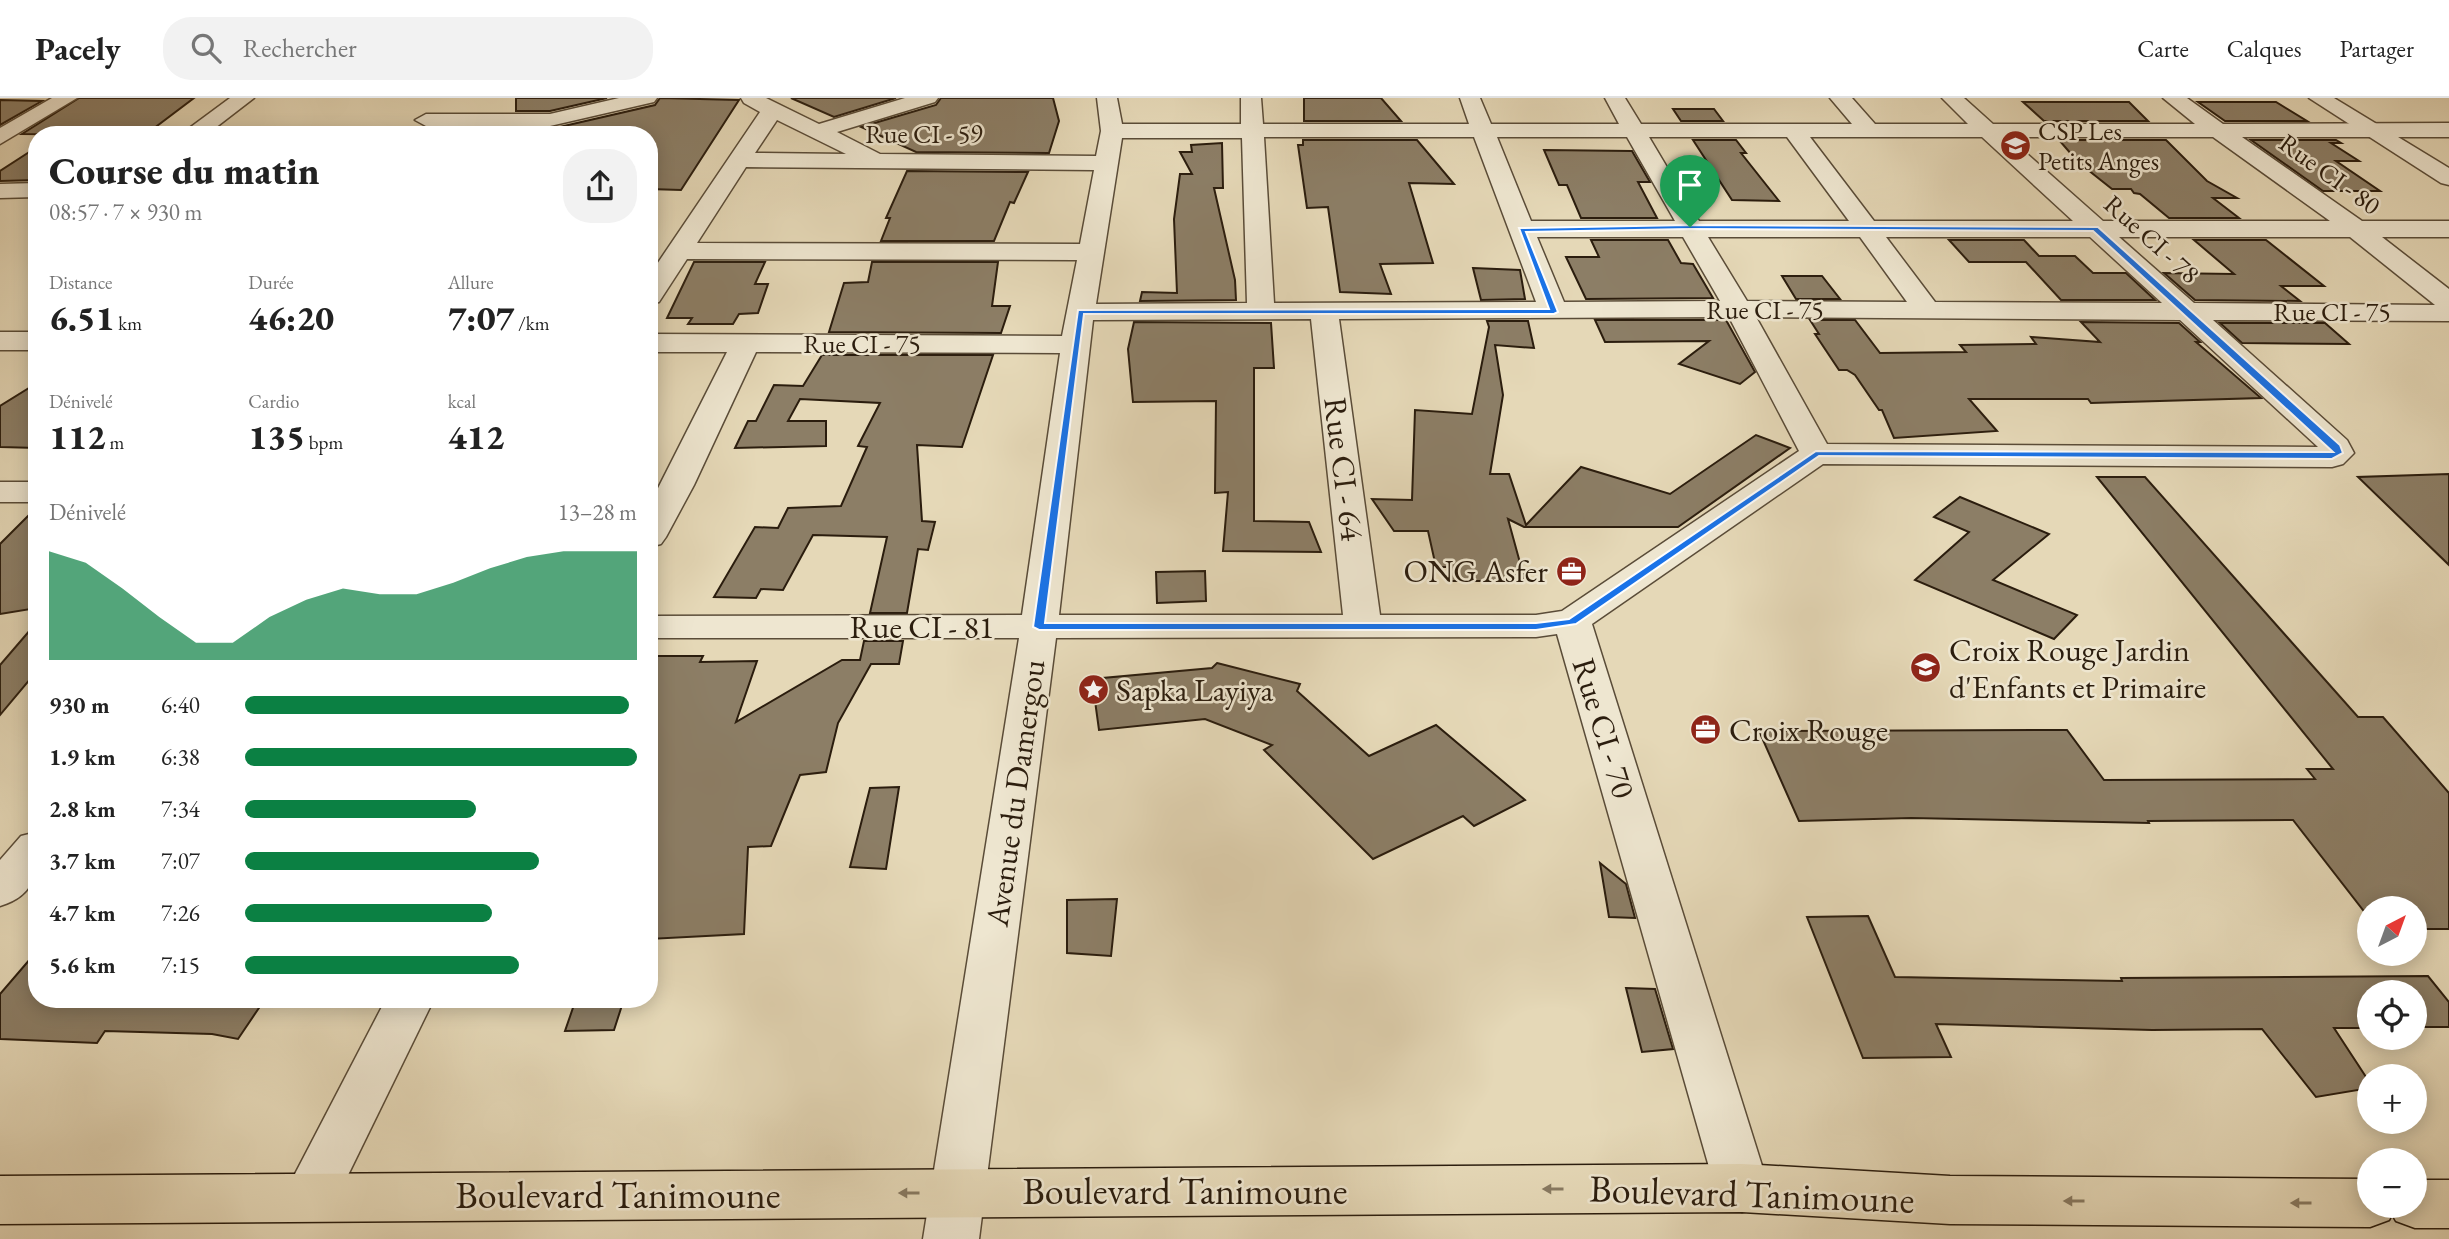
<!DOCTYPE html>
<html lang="fr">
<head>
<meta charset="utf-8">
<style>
	body { margin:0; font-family:"EB Garamond",serif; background:#f2f2f2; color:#222; height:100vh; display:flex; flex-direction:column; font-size:26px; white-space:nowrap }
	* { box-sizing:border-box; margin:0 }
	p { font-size:23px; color:#767676 }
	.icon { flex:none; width:38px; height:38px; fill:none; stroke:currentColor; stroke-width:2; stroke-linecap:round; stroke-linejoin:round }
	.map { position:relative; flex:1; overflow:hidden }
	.sheet { position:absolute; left:28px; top:28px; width:630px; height:882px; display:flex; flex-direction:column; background:#fff; border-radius:28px; box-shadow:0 4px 18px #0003 }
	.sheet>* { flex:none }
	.needle { width:46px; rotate:41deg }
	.controls { position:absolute; left:2357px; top:798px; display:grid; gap:14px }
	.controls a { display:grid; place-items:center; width:70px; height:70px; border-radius:50%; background:#fff; box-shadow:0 4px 18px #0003; font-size:35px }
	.pin { position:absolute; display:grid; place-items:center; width:60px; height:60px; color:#fff; margin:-72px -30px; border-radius:50% 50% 50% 0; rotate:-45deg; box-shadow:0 0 7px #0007 }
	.pin .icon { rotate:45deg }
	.round { display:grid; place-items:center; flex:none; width:74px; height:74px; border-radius:28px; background:#f2f2f2 }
	.summary { display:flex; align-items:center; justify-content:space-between; height:119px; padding:0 21px }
	h1 { font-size:38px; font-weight:800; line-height:52px }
	.metrics { display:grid; grid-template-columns:repeat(3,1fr); gap:10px; height:119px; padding:7px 21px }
	.metrics div { display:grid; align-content:center }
	.metrics b { font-size:35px; font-weight:800 }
	.metrics small { font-size:19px; font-weight:400 }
	.metrics p { font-size:19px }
	.chart { height:196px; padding:14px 21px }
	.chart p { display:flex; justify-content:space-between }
	.chart svg { width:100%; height:126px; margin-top:7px; fill:#0b8043; opacity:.7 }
	ul { padding:0 21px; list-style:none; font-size:23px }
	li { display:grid; grid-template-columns:112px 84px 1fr; align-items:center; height:52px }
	li i { height:18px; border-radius:9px; background:#0b8043 }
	header { display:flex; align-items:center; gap:42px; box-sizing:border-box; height:98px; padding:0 35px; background:#fff; border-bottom:2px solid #e0e0e0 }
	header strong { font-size:33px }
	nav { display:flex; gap:38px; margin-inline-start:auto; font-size:24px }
	.search { width:490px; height:63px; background:#f2f2f2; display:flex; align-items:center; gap:18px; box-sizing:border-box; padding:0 24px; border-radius:28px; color:#767676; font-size:26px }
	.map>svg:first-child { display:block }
</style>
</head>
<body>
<header>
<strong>Pacely</strong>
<div class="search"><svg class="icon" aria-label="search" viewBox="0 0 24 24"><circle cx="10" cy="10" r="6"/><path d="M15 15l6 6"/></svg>Rechercher</div>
<nav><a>Carte</a><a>Calques</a><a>Partager</a></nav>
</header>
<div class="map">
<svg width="2449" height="1141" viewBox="0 0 2449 1141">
	<rect width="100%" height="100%" fill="#e5d8b7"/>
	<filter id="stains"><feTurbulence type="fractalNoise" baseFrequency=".00286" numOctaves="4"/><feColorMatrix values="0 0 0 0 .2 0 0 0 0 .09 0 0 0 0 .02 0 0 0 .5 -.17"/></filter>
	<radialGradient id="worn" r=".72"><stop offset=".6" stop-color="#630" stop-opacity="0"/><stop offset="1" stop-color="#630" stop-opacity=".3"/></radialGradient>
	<g fill="#8c7e66" stroke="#2b1d0e" stroke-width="2">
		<polygon points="79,0 194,0 145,37 22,36"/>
		<polygon points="516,0 607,0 550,13 516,13"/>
		<polygon points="660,0 739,2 681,92 649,91 649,37 516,37 516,31 551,31 655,7"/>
		<polygon points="791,0 896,0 834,19"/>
		<polygon points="941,0 1053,0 1059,23 1049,55 916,54 861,29 936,7"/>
		<polygon points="1304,0 1381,0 1401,23 1304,23"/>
		<polygon points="0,2 42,3 0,27"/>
		<polygon points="2023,4 2129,4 2148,23 2044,23"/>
		<polygon points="2198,4 2276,4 2307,23 2225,23"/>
		<polygon points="1673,11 1714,11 1723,23 1681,23"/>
		<polygon points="1303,42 1417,42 1454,86 1409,85 1433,165 1380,166 1391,196 1340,194 1328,109 1307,110 1298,47 1303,47"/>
		<polygon points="1693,42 1736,42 1746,55 1741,55 1779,103 1732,102"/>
		<polygon points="2059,42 2166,42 2207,83 2237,100 2213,100 2239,120 2169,120 2140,96 2134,95 2131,91 2112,91 2078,64"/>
		<polygon points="2251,42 2336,42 2341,45 2331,45 2359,63 2336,63 2380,93 2323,93"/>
		<polygon points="1222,45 1223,90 1214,90 1235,182 1236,202 1140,203 1142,194 1177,195 1174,121 1180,76 1192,76 1180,54 1192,54 1191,47"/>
		<polygon points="37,49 37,82 0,83 0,73"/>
		<polygon points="1544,52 1632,53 1650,84 1638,84 1657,120 1581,120 1567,87 1559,87"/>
		<polygon points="907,73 1028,74 1014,105 1010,104 994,143 881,143 890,120 886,120"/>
		<polygon points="1591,142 1668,142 1681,165 1693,166 1713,200 1586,201 1566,159 1599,159"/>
		<polygon points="1949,142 2024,142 2039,158 2075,158 2093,175 2126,175 2155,202 2061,202 2026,164 1969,164"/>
		<polygon points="2194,142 2266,142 2324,188 2281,188 2300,203 2195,202 2164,175 2234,176"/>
		<polygon points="694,164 765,164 755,186 768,186 758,215 739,216 733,226 688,226 692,220 667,220"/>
		<polygon points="872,164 998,164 992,208 1010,208 1001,235 829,234 844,185 868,184"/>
		<polygon points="1473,170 1520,172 1525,201 1481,202"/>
		<polygon points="1782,178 1822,178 1840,201 1796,201"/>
		<polygon points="1595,222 1726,222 1755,274 1740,286 1679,266 1709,243 1605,244"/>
		<polygon points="1810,222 1855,222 1880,255 1966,254 1960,247 2036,246 2031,239 2100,244 2081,224 2179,225 2200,244 2196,244 2261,300 2091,305 2088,301 1969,301 1997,333 1894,340 1882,312 1879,312 1855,277 1847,272 1839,272 1815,236 1819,236"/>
		<polygon points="1487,223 1528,223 1534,250 1495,247 1503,297 1490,376 1509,376 1526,427 1581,369 1670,396 1756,337 1790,350 1678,429 1524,429 1508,421 1525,483 1450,483 1447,469 1436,469 1428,433 1394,433 1372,401 1412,402 1415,312 1472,316 1489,229"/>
		<polygon points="1134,224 1271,225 1274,270 1254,270 1254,423 1309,424 1321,454 1223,453 1228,394 1215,395 1216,303 1133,304 1128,251"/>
		<polygon points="2220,225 2325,225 2349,246 2242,245"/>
		<polygon points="822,257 993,257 962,349 917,347 922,423 935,424 928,452 918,451 907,515 870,515 887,439 813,437 783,492 761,491 756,500 714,499 755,429 778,430 788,410 841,408 867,349 858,348 880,305 800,301 788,323 826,323 826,348 735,350 748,323 756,323 774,287 803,288"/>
		<polygon points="37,285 37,350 0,349 0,308"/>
		<polygon points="2449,376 2449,467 2358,379"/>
		<polygon points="2097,379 2145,379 2358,619 2383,619 2449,695 2449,831 2415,831 2415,810 2370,810 2370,821 2293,722 2148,723 2149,725 1911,720 1799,723 1759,633 2067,632 2104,682 2315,681 2307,671 2333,671"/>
		<polygon points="1960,399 2049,436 1993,482 2077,517 2054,541 1915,482 1969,434 1934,419"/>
		<polygon points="37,409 37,510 0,516 0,446"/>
		<polygon points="1205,473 1206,503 1157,505 1156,474"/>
		<polygon points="37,524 37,573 0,617 0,567"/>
		<polygon points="864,543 903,543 899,566 871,566 838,625 826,674 800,677 771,748 748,749 744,836 649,841 649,571 654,558 703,558 700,564 757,563 736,624 842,562 860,562"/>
		<polygon points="1217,565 1300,586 1297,593 1369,658 1436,627 1525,702 1474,728 1463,718 1373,761 1264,652 1272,647 1205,621 1099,632 1092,581 1212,570"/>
		<polygon points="899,689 886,771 850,769 870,690"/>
		<polygon points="1600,765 1626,786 1635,820 1609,819"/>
		<polygon points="1117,801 1111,858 1067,855 1067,802"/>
		<polygon points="1868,818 1895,879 2122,883 2121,880 2428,878 2449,904 2449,929 2415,929 2415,894 2370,894 2370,930 2334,930 2370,985 2370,990 2316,999 2262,931 2152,932 1936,926 1951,959 1863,960 1807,819"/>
		<polygon points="37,853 37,901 265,901 238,941 212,936 105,933 97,945 0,941 0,896"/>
		<polygon points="1626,890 1655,891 1673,951 1642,954"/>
		<polygon points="576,901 624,901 614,932 565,933"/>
	</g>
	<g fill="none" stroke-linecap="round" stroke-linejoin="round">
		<defs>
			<g id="minor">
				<polygon points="52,0 77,0 0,46 0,30"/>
				<polygon points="230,0 254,0 206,37 180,37"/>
				<polygon points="619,0 657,0 654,4 550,28 426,28 415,22 426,16 550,16"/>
				<path d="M 741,0 L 766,0 L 819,26 L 905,0 L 938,0 L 935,4 L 837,34 L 880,56 L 1096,58 L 1101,33 L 1097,0 L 1117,0 L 1122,26 L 1241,26 L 1241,0 L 1261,0 L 1263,26 L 1469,26 L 1460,0 L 1480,0 L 1491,26 L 1619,26 L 1605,0 L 1625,0 L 1641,26 L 1852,26 L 1830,0 L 1852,0 L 1875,26 L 1968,26 L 1942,0 L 1964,0 L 1993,26 L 2195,26 L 2163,0 L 2187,0 L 2223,26 L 2449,25 L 2449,39 L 2242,39 L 2362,123 L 2449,123 L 2449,139 L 2382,139 L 2449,191 L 2449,223 L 2213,222 L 2347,342 L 2354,355 L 2343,366 L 2332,369 L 1823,366 L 1592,526 L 1769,1090 L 1761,1107 L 1742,1114 L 1723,1107 L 1715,1090 L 1557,536 L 1536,539 L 1056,540 L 979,1141 L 923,1141 L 1019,540 L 649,540 L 649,518 L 1022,517 L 1060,255 L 756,254 L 694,387 L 666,439 L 661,446 L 649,449 L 649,408 L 727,254 L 649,254 L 649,236 L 1062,238 L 1077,162 L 687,161 L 659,204 L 649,206 L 649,178 L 760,14 L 744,5 ZM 777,22 L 846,56 L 755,55 ZM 1264,39 L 1474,39 L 1536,204 L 1274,205 ZM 1497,39 L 1627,39 L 1675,123 L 1531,123 ZM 1649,39 L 1787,39 L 1849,123 L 1699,123 ZM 1810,39 L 1982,39 L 2073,123 L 1874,123 ZM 2008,39 L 2213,39 L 2330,123 L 2103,123 ZM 1122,40 L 1242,40 L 1247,205 L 1096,206 ZM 746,69 L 1094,72 L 1080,146 L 697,145 ZM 1537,139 L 1683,139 L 1720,203 L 1564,204 ZM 1708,139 L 1860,139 L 1907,204 L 1747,203 ZM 1886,139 L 2090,139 L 2162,205 L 1935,204 ZM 2119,139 L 2350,139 L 2435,207 L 2194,205 ZM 1729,219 L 1799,353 L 1562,513 L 1536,517 L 1380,517 L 1339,221 ZM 1756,219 L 2180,222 L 2318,349 L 1827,346 ZM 1311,221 L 1343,517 L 1059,517 L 1093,222 Z"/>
				<polygon points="37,85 37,99 0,100 0,86"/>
				<rect x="0" y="234" width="37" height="18"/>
				<rect x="0" y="384" width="37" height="20"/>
				<path d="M 37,734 C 37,769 40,796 0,808 L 0,762 L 21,738 Z"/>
				<polygon points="386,901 434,901 329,1116 310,1123 291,1116 283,1099"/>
			</g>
			<polygon id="tertiary" points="2309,0 2334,0 2449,70 2449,87 2441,85"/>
			<polygon id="primary" points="1742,1066 1950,1078 2370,1081 2370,1108 2415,1108 2415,1082 2449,1082 2449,1130 2415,1130 2396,1123 2392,1116 2389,1122 2370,1129 1950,1126 1742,1114 0,1126 0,1078"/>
		</defs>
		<use href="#minor" stroke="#5a4c38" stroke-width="3"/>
		<use href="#tertiary" stroke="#5a4c38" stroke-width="3"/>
		<use href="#primary" stroke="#2b1d0e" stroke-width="3"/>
		<use href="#minor" fill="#eee6d0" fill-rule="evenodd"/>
		<use href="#tertiary" fill="#eee6d0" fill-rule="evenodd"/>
		<use href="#primary" fill="#e5d8b7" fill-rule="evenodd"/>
	</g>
	<defs><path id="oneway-solid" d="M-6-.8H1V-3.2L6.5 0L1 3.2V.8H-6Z" transform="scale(1.75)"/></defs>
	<g fill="#887a62">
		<use href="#oneway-solid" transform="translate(1553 1091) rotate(180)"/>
		<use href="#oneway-solid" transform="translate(909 1095) rotate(180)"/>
		<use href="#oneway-solid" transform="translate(2074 1103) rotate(-180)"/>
		<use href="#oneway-solid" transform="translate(2301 1105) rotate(-180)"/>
	</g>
	<path fill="#1a73e8" stroke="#fff" stroke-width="2" fill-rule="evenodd" d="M 1690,127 L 2098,129 L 2340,347 L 2343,355 L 2332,361 L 1819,358 L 1576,526 L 1536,532 L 1039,532 L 1033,529 L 1078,212 L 1549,211 L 1519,130 ZM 1690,131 L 2093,133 L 2333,354 L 1816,353 L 1569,521 L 1536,525 L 1045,525 L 1084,216 L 1554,216 L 1558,214 L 1526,134 Z"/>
	<defs>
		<symbol id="school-disc" viewBox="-11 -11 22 22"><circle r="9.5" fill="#8f2418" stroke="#eee6d0"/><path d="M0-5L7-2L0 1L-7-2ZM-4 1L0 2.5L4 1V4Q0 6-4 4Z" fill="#fff"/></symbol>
		<symbol id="office-disc" viewBox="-11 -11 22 22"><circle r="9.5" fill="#8f2418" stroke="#eee6d0"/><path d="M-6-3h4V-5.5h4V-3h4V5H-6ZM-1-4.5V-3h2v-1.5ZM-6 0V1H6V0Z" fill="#fff"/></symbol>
		<symbol id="sight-disc" viewBox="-11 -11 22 22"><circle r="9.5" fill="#8f2418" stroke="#eee6d0"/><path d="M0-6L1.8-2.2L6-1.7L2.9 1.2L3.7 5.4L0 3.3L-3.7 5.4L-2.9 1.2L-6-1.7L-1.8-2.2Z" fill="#fff"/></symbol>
	</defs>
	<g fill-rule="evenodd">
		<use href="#school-disc" x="1998" y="30" width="35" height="35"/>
		<use href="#office-disc" x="1554" y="456" width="35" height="35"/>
		<use href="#school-disc" x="1908" y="552" width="35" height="35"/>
		<use href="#sight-disc" x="1076" y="574" width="35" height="35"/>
		<use href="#office-disc" x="1688" y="614" width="35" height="35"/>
	</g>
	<g text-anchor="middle" stroke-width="5" stroke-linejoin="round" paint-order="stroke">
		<g font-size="26" fill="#2b1d0e" stroke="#eee6d0" text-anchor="start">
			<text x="2038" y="42">CSP Les<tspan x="2038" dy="30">Petits Anges</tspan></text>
		</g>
		<g font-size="26" fill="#2b1d0e" stroke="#eee6d0">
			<text x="924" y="45">Rue CI - 59</text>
			<text transform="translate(2330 76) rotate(36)" y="9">Rue CI - 80</text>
			<text transform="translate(2152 141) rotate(42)" y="9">Rue CI - 78</text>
			<text x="1765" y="221">Rue CI - 75</text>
			<text x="2332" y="223">Rue CI - 75</text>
			<text x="862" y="255">Rue CI - 75</text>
		</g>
		<g font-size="32" fill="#2b1d0e" stroke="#eee6d0">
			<text transform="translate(1344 371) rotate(83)" y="11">Rue CI - 64</text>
			<text x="922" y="540">Rue CI - 81</text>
			<text transform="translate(1604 630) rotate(73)" y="11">Rue CI - 70</text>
			<text transform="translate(1015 695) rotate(-82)" y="11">Avenue du Damergou</text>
		</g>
		<g font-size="32" fill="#2b1d0e" stroke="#eee6d0" text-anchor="start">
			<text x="1548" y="484" text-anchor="end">ONG Asfer</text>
			<text x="1949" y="563">Croix Rouge Jardin<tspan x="1949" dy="37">d'Enfants et Primaire</tspan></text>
			<text x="1116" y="603">Sapka Layiya</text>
			<text x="1729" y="643">Croix Rouge</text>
		</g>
		<g font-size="38" fill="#2b1d0e" stroke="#eee6d0">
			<text x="1185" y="1106">Boulevard Tanimoune</text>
			<text transform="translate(1752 1096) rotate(2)" y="13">Boulevard Tanimoune</text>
			<text x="618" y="1110">Boulevard Tanimoune</text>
		</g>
	</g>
	<rect width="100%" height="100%" filter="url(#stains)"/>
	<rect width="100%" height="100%" fill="url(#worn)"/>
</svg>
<div class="controls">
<a><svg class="needle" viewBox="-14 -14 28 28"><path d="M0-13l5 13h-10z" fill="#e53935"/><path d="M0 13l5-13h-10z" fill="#767676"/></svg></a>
<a><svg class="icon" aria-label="locate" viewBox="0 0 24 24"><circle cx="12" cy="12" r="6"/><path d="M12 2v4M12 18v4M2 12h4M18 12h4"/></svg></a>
<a>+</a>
<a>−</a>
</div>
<div class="pin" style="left:1690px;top:129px;background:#1e9e55"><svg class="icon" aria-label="arrive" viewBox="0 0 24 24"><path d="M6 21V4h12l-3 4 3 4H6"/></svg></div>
<section class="sheet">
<div class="summary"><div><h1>Course du matin</h1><p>08:57 · 7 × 930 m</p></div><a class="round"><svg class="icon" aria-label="share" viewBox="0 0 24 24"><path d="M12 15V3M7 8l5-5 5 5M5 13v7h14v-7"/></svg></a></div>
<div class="metrics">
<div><p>Distance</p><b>6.51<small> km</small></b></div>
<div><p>Durée</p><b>46:20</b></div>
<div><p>Allure</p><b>7:07<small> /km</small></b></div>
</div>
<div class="metrics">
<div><p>Dénivelé</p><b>112<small> m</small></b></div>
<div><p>Cardio</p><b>135<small> bpm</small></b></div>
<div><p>kcal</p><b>412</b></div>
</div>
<div class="chart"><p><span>Dénivelé</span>13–28 m</p>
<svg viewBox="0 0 160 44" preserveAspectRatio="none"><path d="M0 44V6L10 10L20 19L30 29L40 38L50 38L60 29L70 23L80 19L90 21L100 21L110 17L120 12L130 8L140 6L150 6L160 6V44z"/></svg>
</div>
<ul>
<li><b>930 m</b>6:40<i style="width:98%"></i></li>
<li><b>1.9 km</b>6:38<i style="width:100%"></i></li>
<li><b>2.8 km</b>7:34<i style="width:59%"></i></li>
<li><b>3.7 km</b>7:07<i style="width:75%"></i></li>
<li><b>4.7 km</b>7:26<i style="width:63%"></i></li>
<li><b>5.6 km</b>7:15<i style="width:70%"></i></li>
</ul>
</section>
</div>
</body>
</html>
